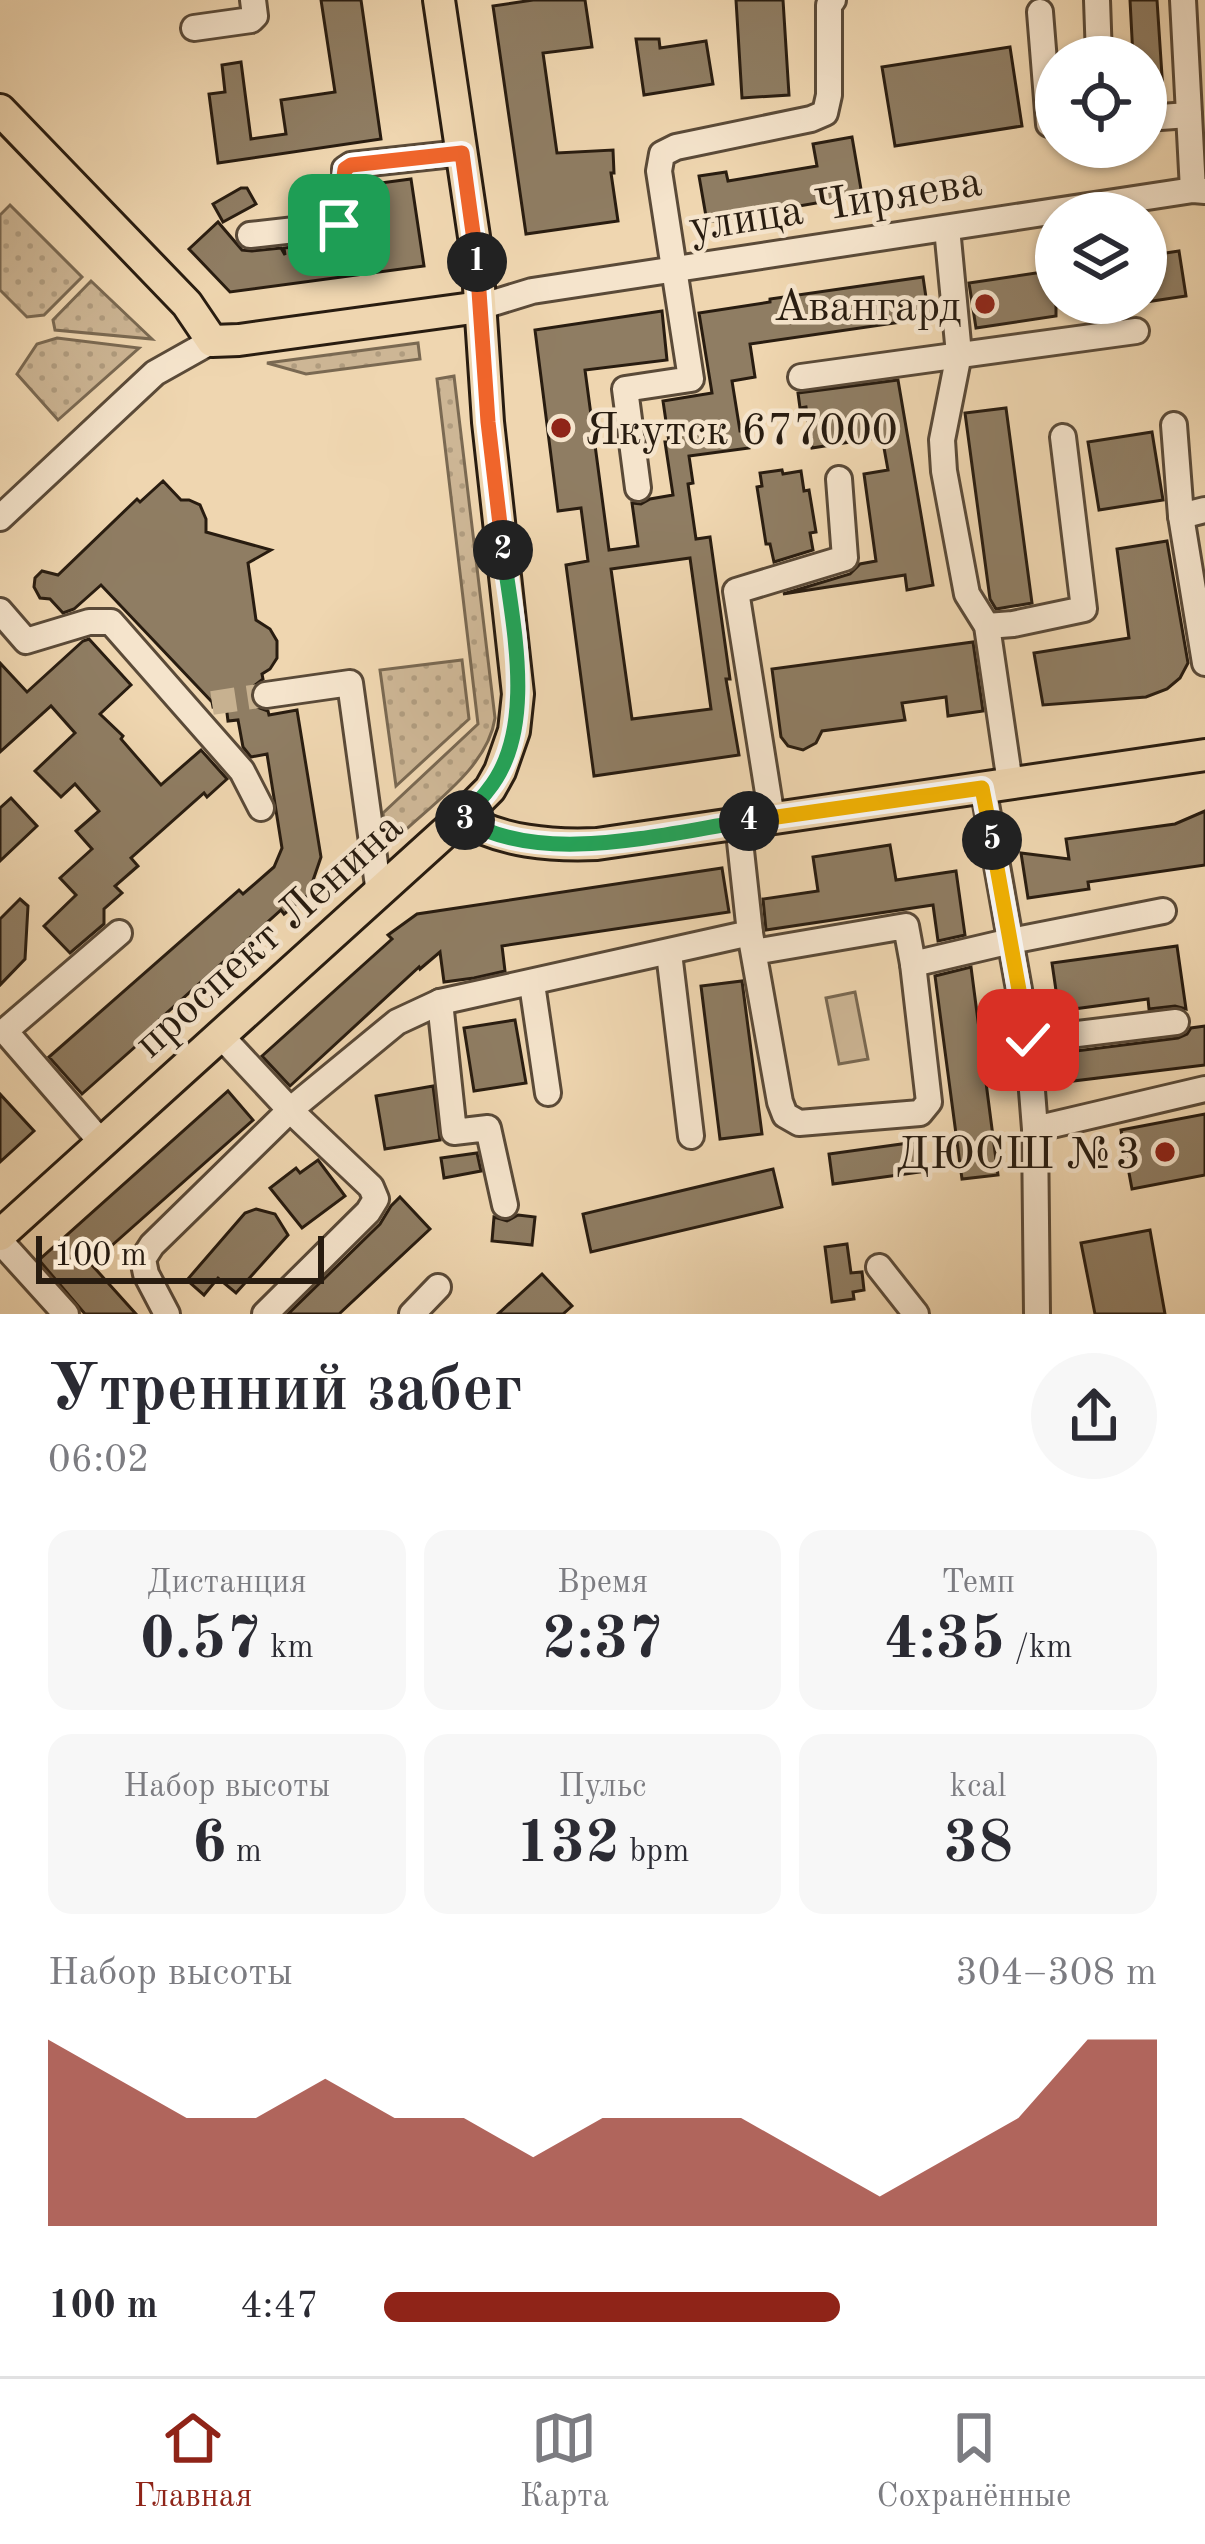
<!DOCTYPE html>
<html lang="ru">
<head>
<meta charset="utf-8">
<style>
	body { margin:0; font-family:"Old Standard TT",serif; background:#f7f7f7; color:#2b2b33; height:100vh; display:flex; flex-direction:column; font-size:45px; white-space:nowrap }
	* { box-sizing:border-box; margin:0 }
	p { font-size:39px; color:#7c7c81 }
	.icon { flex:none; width:66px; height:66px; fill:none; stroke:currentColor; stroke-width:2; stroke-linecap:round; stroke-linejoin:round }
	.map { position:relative; height:1314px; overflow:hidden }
	.drawer { display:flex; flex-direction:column; background:#fff; flex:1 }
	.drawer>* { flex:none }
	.tools { position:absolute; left:1035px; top:36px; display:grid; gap:24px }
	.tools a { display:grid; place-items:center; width:132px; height:132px; border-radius:50%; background:#fff; box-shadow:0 3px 9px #0004; font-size:60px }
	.scale { position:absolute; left:36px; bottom:30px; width:288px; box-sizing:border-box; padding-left:12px; border:6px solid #281c10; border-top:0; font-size:33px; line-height:42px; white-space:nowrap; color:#281c10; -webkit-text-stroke:9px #f5e4cc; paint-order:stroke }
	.pin { position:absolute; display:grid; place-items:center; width:102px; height:102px; color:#fff; margin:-51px; border-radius:24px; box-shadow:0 6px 18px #0006 }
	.km { position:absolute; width:60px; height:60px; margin:-30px; border-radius:50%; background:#222; color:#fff; font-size:33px; line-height:60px; text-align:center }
	.round { display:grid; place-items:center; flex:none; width:126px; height:126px; border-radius:63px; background:#f7f7f7 }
	.summary { display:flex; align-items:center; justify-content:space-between; height:204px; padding:0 48px }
	h1 { font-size:66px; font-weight:600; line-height:90px }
	.metrics { display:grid; grid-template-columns:repeat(3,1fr); gap:18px; height:204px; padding:12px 48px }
	.metrics div { display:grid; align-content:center; border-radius:24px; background:#f7f7f7; text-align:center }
	.metrics b { font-size:60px; font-weight:600 }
	.metrics small { font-size:33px; font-weight:400 }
	.metrics p { font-size:33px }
	.chart { height:336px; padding:24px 48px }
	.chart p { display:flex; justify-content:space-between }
	.chart svg { width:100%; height:216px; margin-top:12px; fill:#8f2418; opacity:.7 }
	ul { padding:0 48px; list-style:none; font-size:39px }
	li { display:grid; grid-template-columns:192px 144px 1fr; align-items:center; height:90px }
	li i { height:30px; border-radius:15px; background:#8f2418 }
	.menu { display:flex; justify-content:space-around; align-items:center; height:168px; border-top:3px solid #e1e1e2; background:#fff; font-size:33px; color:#7c7c81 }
	.menu a { display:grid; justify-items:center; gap:6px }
	.menu .selected { color:#8f2418 }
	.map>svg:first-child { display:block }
</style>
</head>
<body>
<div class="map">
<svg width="1205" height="1314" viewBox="0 0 1205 1314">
	<defs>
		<pattern id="grass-dots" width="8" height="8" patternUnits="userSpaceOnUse" patternTransform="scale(3)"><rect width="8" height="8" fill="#cdb695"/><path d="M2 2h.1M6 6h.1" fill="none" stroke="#b09c7f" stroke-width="1.8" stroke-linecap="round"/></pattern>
	</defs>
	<rect width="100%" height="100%" fill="#efd6b0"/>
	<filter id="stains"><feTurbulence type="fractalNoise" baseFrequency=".00167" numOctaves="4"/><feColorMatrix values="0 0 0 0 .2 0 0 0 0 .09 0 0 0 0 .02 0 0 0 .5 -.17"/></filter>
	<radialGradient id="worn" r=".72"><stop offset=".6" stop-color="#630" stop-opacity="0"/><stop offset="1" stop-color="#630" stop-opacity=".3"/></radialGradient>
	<g fill="url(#grass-dots)" stroke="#7a6952" stroke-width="3">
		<polygon points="10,205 82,277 44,315 27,317 0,290 0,215"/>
		<polygon points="91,281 152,339 55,330 53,320"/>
		<polygon points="57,338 139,348 58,420 17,374 37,344"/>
		<polygon points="418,343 420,359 306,374 267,363"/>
		<path d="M 454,376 L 495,718 C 488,767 433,803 399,836 L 392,839 L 385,831 L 383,813 L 478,724 L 437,379 Z"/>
		<polygon points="462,660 469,719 396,786 380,670"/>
	</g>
	<polygon fill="#cdb695" stroke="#7a6952" stroke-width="3" points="855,992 868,1059 839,1064 826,998"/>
	<g fill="#8f7d63" stroke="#281c10" stroke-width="3" fill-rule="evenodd">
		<polygon points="321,0 361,0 381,139 218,163 209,94 225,92 222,65 241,62 251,139 286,134 281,100 335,92"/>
		<polygon points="533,0 585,0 592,47 543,53 557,153 613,150 614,173 611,173 618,221 526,234 493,6"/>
		<polygon points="736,0 783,0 789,95 742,98"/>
		<polygon points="1130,0 1157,0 1163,91 1146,91 1146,57 1133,57"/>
		<polygon points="636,39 659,39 660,48 706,41 713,84 644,95"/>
		<polygon points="1010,47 1022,126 895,146 882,67"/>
		<polygon points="852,137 862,195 707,222 699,176 726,172 728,181 817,166 813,144"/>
		<polygon points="411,179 424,266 230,292 189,249 218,222 242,250 252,251 281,248 285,255 284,248 341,241 356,235 380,231 373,184"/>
		<polygon points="241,188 247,188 256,204 223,222 213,204"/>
		<polygon points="1179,251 1186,296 1146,302 1146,256"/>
		<polygon points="1056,270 1056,316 976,328 969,283"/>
		<path d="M 923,277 L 929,318 L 750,344 L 755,377 L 732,381 L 740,431 L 746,431 L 749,448 L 689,456 L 693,483 L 688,484 L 696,539 L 710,537 L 730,679 L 726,679 L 739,755 L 594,776 L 566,565 L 588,561 L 581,508 L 558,511 L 535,330 L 662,311 L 667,360 L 585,370 L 609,550 L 638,546 L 632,503 L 641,504 L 650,499 L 673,495 L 665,442 L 669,442 L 663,401 L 712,393 L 699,313 L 770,302 L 770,299 ZM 690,558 L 711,709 L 632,719 L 611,569 Z"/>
		<polygon points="898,380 933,585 907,590 905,575 783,594 850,574 860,564 876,561 864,474 888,470 882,437 812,448 806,407 800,408 798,393"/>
		<polygon points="1006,408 1032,603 996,609 990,599 965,413"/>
		<polygon points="1152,432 1163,500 1099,510 1088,442"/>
		<polygon points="782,470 783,474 801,471 804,491 809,490 816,532 810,533 813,550 774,562 770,544 766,544 757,487 762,486 760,473"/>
		<polygon points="163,481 181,500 189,500 200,505 206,519 206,532 271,550 248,563 256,620 270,629 277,641 277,658 270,669 262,674 263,679 251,688 250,698 254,706 268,711 269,715 297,710 321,857 308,895 284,914 281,910 160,1019 163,1022 82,1094 49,1057 239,890 243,894 274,867 282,848 267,754 251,757 243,747 238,720 228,721 226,705 213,707 212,702 101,585 74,609 63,613 50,599 40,598 34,587 35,578 42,571 58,575 137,499 140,502"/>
		<polygon points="1167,541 1188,663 1180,678 1167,689 1146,697 1043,705 1034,653 1129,638 1117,549"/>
		<polygon points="89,639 131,685 100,714 123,736 121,739 161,785 201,750 227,779 207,797 204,793 131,858 138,866 115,886 122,893 104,909 104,924 70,953 44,926 76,895 60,878 92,849 76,831 99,811 75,784 61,797 35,771 75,733 51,706 0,752 0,663 27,692 83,641"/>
		<polygon points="973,642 983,711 948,716 946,697 902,703 905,720 822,731 816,743 803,750 788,746 781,737 772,669"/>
		<polygon points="11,798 37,826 0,861 0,808"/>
		<polygon points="1205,811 1205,865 1088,882 1089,889 1028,898 1021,853 1069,859 1066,839 1175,824"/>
		<polygon points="890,845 896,880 956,871 965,935 938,941 933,905 766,930 763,899 818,891 813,857"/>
		<polygon points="722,868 729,912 502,946 505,971 474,978 444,982 440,952 420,969 419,967 290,1086 262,1056 392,939 388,935 417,914"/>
		<polygon points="20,899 28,906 25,959 0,985 0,919"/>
		<polygon points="1177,946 1186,1009 1175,1006 1149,1009 1148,999 1059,1011 1052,963"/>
		<polygon points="971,967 998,1175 962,1179 935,976"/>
		<polygon points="742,981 762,1134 720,1139 701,986"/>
		<polygon points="515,1020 526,1083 474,1091 464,1028"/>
		<polygon points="1205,1026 1205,1065 1073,1081 1068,1052 1178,1038 1187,1034 1191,1028"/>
		<polygon points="433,1086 440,1140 385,1149 376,1096"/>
		<polygon points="228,1091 253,1120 91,1264 136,1314 85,1314 39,1260"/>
		<polygon points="0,1094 34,1131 0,1162"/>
		<polygon points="1205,1114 1205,1175 1132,1189 1121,1130"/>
		<polygon points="916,1142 920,1172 833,1184 829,1154"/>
		<polygon points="477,1153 481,1171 444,1178 441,1158"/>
		<polygon points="318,1160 345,1196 302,1228 270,1188 296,1168 300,1173"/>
		<polygon points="773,1169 782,1207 591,1252 583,1214"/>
		<polygon points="400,1197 430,1229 339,1314 288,1314 380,1224 391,1206"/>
		<polygon points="256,1209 275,1214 288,1235 236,1293 218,1278 204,1295 187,1280 245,1213"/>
		<polygon points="518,1215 535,1217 532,1245 492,1241 494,1217 507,1221"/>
		<polygon points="1150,1230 1165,1314 1095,1314 1081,1243"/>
		<polygon points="847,1244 851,1273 862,1272 864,1290 853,1292 854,1299 832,1302 825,1247"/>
		<polygon points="542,1274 572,1306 563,1314 498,1314"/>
	</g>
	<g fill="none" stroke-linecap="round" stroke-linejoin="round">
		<polyline stroke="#c7b190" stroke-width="24" stroke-dasharray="24 12" stroke-linecap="butt" points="212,703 266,695"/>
		<defs>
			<g id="minor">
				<polyline points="1097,0 1099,57"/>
				<polyline points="1183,0 1193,190"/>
				<polyline points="1040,12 1049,124 1056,124"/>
				<polyline points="194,28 251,20 255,16 253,0"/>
				<polyline points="1146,118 1189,115"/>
				<polyline points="947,228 959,354 942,440 944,471 967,594 987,626 1010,783"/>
				<polyline points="250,235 339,225 346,222 345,169 351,165 462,153"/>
				<polyline points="480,307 532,291 1193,190 1205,191"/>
				<polyline points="801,377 1136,331"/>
				<polyline points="1174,425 1181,516 1205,663"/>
				<polyline points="638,488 625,389 691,379 659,171 662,154 676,147 811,119 825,113 829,95 829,5 833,0"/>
				<polyline points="1181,516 1205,510"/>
				<polyline points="0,518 155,373 212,341"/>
				<polyline points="0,611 26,641 89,622 111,622 242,771 261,808"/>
				<polyline points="987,626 1013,624 1084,609 1063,437"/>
				<polyline points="266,695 350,683 379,893"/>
				<polyline points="983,787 1028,1040 1035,1129 1205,1089"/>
				<polyline points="772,818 736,591 845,558 839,479"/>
				<polyline points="750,933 780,1102 785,1115 799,1123 920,1113 929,1102 913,964 906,926 754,952"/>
				<polyline points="669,953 691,1136"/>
				<polyline points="913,964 1011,941 1163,911"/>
				<polyline points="532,984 548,1093"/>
				<polyline points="440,1002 454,1132 488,1128 505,1205"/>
				<polyline points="221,1036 290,1110 371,1187 376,1199 368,1212 265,1314"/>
				<polyline points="1028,1040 1176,1022"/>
				<polyline points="1035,1129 1037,1314"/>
				<polyline points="102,1143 5,1031 119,933"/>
				<polyline points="0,1241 66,1314"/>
				<polyline points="879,1267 916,1314"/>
				<polyline points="167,1314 146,1274 143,1259 152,1245 290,1110 397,1022 440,1002 750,933 738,823"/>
				<polyline points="412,1314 438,1287"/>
			</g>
			<g id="major">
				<polyline points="0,110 187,304 212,341 239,340 480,307"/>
				<path d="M 462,817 C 498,842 554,846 597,844 L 1205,755"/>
				<polyline points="0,1235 462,817 490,789 500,771 514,731 518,694 488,422 477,257 439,0"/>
			</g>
		</defs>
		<use href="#minor" stroke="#5a4a38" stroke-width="30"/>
		<use href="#major" stroke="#281c10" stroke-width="36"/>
		<use href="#minor" stroke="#f5e4cc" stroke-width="24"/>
		<use href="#major" stroke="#efd6b0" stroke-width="30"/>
	</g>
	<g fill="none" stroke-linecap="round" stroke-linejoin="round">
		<defs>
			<polyline id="split-1" points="339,225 346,222 344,176 345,169 351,165 462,153 477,262"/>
			<polyline id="split-2" points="477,262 488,422 503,550"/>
			<path id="split-3" d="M 465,820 L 462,818 C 470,809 481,800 488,790 C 538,729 512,622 503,550"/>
			<path id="split-4" d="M 465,820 C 544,867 663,833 749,821"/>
			<polyline id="split-5" points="749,821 982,788 992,840"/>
			<polyline id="split-6" points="992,840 1028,1040"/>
		</defs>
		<use href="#split-1" stroke="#fff" stroke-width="24"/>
		<use href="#split-2" stroke="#fff" stroke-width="24"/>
		<use href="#split-3" stroke="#fff" stroke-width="24"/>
		<use href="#split-4" stroke="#fff" stroke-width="24"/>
		<use href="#split-5" stroke="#fff" stroke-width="24"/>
		<use href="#split-6" stroke="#fff" stroke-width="24"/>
		<use href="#split-1" stroke="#f0652b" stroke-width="15"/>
		<use href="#split-2" stroke="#f0652b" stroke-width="15"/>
		<use href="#split-3" stroke="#22a559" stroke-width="15"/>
		<use href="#split-4" stroke="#22a559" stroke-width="15"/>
		<use href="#split-5" stroke="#f5b400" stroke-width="15"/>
		<use href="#split-6" stroke="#f5b400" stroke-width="15"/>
	</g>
	<g fill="#8f2418" stroke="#f5e4cc" stroke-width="4.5">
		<circle cx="985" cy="304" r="12"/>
		<circle cx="561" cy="428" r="12"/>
		<circle cx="1165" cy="1152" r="12"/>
	</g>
	<g text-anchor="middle" stroke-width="9" stroke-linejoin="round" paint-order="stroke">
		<g font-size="45" fill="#281c10" stroke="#f5e4cc">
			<text transform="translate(835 202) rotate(-9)" y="16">улица Чиряева</text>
			<text transform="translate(267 933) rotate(-42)" y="16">проспект Ленина</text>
		</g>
		<g font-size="45" fill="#281c10" stroke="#f5e4cc" text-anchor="end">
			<text x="961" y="320">Авангард</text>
			<text x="585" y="444" text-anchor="start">Якутск 677000</text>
			<text x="1141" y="1168">ДЮСШ №3</text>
		</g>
	</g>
	<rect width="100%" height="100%" filter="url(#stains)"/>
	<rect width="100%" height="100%" fill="url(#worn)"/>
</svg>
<div class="tools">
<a><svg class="icon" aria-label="locate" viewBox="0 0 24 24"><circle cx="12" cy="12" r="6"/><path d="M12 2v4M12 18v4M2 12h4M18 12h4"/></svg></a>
<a><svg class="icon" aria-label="layers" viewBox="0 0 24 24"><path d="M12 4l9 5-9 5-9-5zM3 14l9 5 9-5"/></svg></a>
</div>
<div class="scale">100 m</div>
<div class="pin" style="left:339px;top:225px;background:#1e9e55"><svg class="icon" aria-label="arrive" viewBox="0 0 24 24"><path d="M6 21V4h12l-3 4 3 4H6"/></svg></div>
<div class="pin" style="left:1028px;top:1040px;background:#d93025"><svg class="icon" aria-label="check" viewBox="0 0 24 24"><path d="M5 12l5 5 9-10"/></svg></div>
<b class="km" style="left:477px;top:262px">1</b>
<b class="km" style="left:503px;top:550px">2</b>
<b class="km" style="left:465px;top:820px">3</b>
<b class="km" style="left:749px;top:821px">4</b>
<b class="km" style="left:992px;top:840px">5</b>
</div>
<section class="drawer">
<div class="summary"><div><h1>Утренний забег</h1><p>06:02</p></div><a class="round"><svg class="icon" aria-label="share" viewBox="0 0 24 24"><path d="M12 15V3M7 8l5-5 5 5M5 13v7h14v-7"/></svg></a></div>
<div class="metrics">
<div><p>Дистанция</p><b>0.57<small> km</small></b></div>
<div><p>Время</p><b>2:37</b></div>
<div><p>Темп</p><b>4:35<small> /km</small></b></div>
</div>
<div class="metrics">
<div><p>Набор высоты</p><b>6<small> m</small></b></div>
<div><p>Пульс</p><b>132<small> bpm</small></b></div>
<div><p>kcal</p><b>38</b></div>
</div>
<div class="chart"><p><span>Набор высоты</span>304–308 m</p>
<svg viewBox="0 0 160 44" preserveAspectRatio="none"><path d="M0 44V6L10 14L20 22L30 22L40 14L50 22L60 22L70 30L80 22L90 22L100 22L110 30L120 38L130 30L140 22L150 6L160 6V44z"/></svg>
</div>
<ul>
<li><b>100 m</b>4:47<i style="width:59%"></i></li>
</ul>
</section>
<nav class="menu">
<a class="selected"><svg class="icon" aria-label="home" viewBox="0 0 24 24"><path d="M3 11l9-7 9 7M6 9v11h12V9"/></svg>Главная</a>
<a><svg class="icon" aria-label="map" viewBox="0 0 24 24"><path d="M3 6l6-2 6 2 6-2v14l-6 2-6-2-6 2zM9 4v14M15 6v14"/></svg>Карта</a>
<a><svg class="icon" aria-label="saved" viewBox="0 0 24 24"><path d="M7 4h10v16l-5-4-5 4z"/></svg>Сохранённые</a>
</nav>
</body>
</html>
